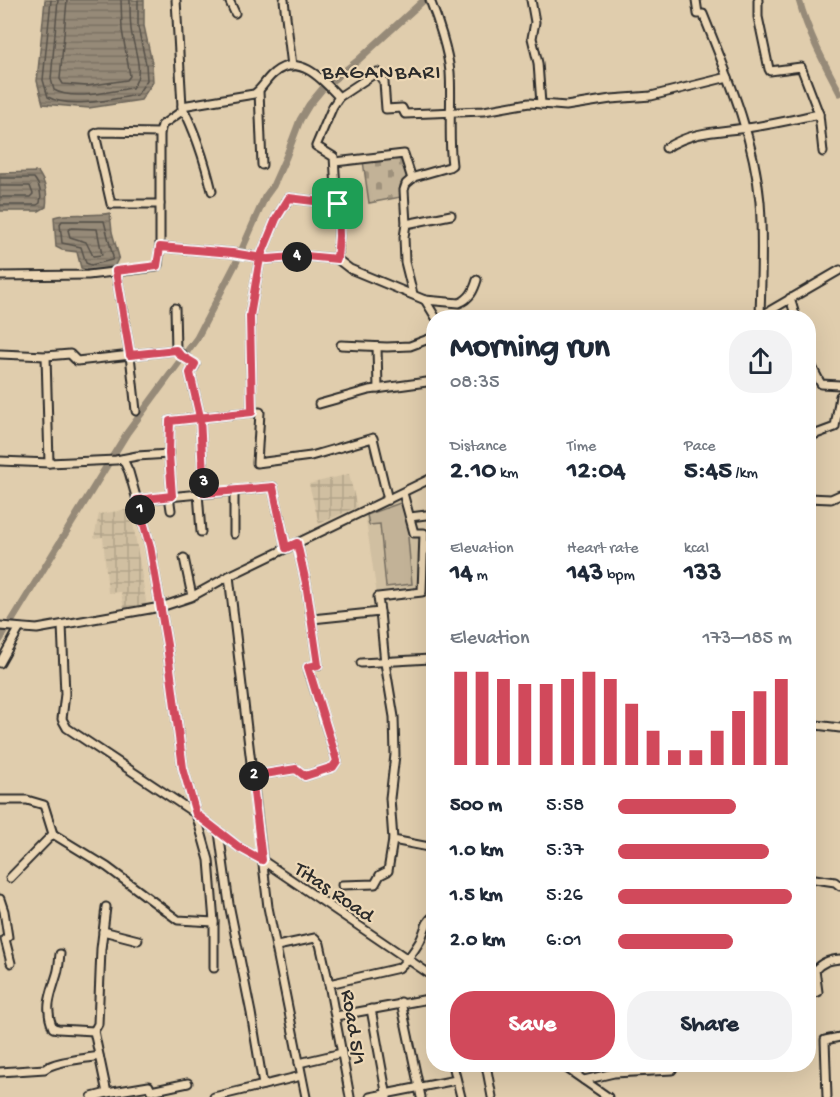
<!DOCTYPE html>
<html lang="en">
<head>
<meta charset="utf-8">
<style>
	body { margin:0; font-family:"Gochi Hand",sans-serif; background:#f2f2f3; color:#1f2937; height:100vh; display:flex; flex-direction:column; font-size:22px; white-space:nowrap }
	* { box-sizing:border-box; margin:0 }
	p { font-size:20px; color:#747a83 }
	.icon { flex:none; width:33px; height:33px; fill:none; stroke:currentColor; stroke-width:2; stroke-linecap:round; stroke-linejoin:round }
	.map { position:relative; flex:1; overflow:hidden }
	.sheet { position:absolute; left:426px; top:310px; width:390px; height:762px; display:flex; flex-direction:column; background:#fff; border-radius:24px; box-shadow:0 6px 24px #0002 }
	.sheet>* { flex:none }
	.pin { position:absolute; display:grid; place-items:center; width:51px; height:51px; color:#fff; margin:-26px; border-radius:12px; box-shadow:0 3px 9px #0006 }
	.km { position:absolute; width:30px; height:30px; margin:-15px; border-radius:50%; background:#222; color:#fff; font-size:16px; line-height:30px; text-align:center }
	.round { display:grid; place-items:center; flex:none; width:63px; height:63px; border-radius:24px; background:#f2f2f3 }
	.summary { display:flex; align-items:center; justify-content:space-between; height:102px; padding:0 24px }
	h1 { font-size:33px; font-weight:700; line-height:45px }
	.stats { display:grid; grid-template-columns:repeat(3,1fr); gap:9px; height:102px; padding:6px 24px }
	.stats div { display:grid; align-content:center }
	.stats b { font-size:26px; font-weight:700 }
	.stats small { font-size:16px; font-weight:400 }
	.stats p { font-size:16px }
	.chart { height:168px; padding:12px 24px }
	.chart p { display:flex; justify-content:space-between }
	.chart svg { width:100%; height:108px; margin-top:6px; stroke:#d1495b; stroke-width:6 }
	.button { display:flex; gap:12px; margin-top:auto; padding:12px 24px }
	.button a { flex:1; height:69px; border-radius:24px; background:#d1495b; color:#fff; font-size:24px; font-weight:700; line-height:69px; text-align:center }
	.button a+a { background:#f2f2f3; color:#1f2937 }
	ul { padding:0 24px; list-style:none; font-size:20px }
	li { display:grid; grid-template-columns:96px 72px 1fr; align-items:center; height:45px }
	li i { height:15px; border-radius:8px; background:#d1495b }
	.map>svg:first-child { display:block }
</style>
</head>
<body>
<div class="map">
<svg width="840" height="1097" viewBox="0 0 840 1097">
	<defs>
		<pattern id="industrial-grid" width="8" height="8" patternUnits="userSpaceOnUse" patternTransform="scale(1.5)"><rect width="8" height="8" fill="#d0bfa1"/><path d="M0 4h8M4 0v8" fill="none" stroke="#b3a48b"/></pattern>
		<pattern id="cemetery-stones" width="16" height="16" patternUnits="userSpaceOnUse" patternTransform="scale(1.5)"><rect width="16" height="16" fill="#c2b297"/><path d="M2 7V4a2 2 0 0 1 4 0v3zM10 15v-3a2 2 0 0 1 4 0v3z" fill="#9e917b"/></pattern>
		<pattern id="water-rules" width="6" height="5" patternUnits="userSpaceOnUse" patternTransform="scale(1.5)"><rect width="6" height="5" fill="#968a78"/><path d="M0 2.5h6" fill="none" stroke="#7b7163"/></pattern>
	</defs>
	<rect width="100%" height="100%" fill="#e0cdad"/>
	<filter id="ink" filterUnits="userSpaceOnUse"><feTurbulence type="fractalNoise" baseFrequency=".0167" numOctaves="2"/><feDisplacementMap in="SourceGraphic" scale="12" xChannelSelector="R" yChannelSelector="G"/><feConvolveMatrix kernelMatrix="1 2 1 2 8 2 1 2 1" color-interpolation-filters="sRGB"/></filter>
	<g filter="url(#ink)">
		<polygon fill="#d0bfa1" points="402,499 411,534 422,536 420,591 377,595 365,514"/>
		<g fill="url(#industrial-grid)">
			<polygon points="349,474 357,507 319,524 309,484"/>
			<polygon points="138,508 142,520 133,523 147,607 124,610 121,592 108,593 103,537 94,538 99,514"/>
		</g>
		<polygon fill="url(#cemetery-stones)" stroke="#766e61" stroke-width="1.5" points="402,156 408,178 401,187 401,197 369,203 363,161"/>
		<polygon fill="#c2b297" stroke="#766e61" stroke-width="1.5" points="403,502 412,535 408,537 412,584 386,587 380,524 369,525 367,515"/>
		<g fill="url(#water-rules)" stroke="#6b6459" stroke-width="1.5">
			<polygon points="45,0 144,0 144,26 152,63 153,82 141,100 89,108 43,104 37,81"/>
			<path d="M 38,172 C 46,183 48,194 46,207 L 39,211 L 0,211 L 0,173 Z"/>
			<path d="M 110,213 L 112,232 L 119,257 L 114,267 L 90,271 L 81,268 L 77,252 L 62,250 L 56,247 L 54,217 C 72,212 92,217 110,213 Z"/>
		</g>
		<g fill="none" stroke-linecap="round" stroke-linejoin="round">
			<g stroke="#56514a" stroke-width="1.5">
				<path d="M 51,0 L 43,80 L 48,97 C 69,109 113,99 137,95 L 147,80 L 146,64 L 138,27 L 138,0"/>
				<path d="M 58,0 L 51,79 L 54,90 C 73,101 111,91 132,88 C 146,72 133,48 131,29 C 130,19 130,9 130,0"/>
				<polyline points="67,0 60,79 63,84 87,86 127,80 130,76 122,30 121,0"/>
				<path d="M 0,178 L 34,178 C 40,185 42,195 40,203 L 37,205 L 0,205"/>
				<polyline points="0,186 30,186 33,194 30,197 0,197"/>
				<polygon points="62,221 104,221 113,257 112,260 91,265 86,263 81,247 62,243 60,224"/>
				<polygon points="71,228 97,229 102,255 93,256 86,242 70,237 68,230"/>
			</g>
			<g stroke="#968a78" stroke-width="7">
				<path d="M 799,0 C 808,33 824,63 840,93"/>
				<polyline points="0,640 127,433 197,338 236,263 265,197 273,186 286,157 300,120 309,105 324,87 356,62 424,0"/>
			</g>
			<defs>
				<g id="minor">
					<polyline points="229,0 235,13"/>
					<polyline points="284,0 292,66"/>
					<polyline points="531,0 535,22 532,38 538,63 541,104"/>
					<path d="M 696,0 L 698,14 L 703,14 C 727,74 754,136 760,202 C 763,240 761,278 760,316"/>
					<polyline points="758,0 758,17 769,69 770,71 801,67 819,114 823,152"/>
					<polyline points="259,91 262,165"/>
					<path d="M 666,148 C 693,131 716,132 746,128 C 771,125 795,119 819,114"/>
					<polyline points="335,162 404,154 412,179"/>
					<path d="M 212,191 C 205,162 196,133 182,106 L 254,94 C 262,89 266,79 274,73 C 299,52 323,80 339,97 L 377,72 L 384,82 L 386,109 L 402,108 L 405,114 L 484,111 L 529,103 L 566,106 L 611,99 L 651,96 L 728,77"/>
					<polyline points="160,204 111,204 95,134 99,132 160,133"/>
					<polyline points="338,204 289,198 276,219 260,258 250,316 252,412 260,412 257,463 311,456 373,438 388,500"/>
					<polyline points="406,224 451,215"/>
					<polyline points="160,247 160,133 162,125 182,111 182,106 176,0"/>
					<polyline points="337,259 339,236 334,157 316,146 333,106 339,97"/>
					<polyline points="116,271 130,355 136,411"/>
					<polyline points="0,276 88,275 156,267 158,265 160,247 232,253 269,259 306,256 337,259 350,269 425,300 436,318"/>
					<path d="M 413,294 L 405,262 L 404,237 L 406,224 L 404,190 L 406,184 L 414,177 L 449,167 L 452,165 C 448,134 452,103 450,72 C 448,51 438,20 430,0"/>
					<polyline points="790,298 796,318"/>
					<path d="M 425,300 L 459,303 C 470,299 474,290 477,280"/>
					<polyline points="175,308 176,350"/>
					<polyline points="759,317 840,270"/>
					<polyline points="341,345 387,347 410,346 434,337"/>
					<polyline points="377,347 378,389"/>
					<polyline points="0,354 46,356 70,354 77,361 176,350 195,365 190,373 200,417 204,493"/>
					<polyline points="46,356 49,463"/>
					<polyline points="808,359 821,384 840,385"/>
					<polyline points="319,404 369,390 434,381"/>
					<polyline points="808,437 835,427 840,396"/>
					<polyline points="169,454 170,421 252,412"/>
					<polyline points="123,459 129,472 150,546 167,645 183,768 209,860 214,922 214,968"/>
					<polyline points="0,461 49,463 116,460 137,456 169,454 172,496"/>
					<polyline points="198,493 201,532"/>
					<polyline points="169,496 171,510"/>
					<polyline points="808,498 831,499 840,495"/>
					<polyline points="137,500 273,487 286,548"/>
					<polyline points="410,517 434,514"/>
					<polyline points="234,534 234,491"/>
					<polyline points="184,558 192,596"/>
					<polyline points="229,576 268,907 306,1097"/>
					<polyline points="380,612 385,663 394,717 395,755 390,798 393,840 434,848"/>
					<polyline points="312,619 380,612 378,597 422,592 424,533 414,533 403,493"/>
					<polyline points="62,625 65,694 62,719 67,728 196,814 240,848 262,860 434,977"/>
					<polyline points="0,626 37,629 161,607 191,597 229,576 434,477"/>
					<polyline points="0,663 19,629"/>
					<polyline points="361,663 430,659"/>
					<polyline points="808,724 840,728"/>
					<polyline points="252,776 296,769 305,776 333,767 337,761 309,671 308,667 318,665 306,583 297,543"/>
					<polyline points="0,800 27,800 44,805 53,834"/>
					<polyline points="219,832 229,904 251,1013 263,1085"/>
					<polyline points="10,878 53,834 107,867 178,920 214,922"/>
					<polyline points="808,878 835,882 840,886"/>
					<polyline points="342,885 375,884 380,875 388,871 393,840"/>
					<polyline points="0,899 4,911 8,937 5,939 11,963"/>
					<polyline points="106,907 101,949 98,1024 94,1031 107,1093"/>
					<polyline points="103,931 138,940"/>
					<polyline points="277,946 315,938 320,944 329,984"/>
					<path d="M 60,954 C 59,961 59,968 57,974 C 51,994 44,1008 53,1028 L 58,1029 L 94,1031"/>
					<path d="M 808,995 L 818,992 L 815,970 C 822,962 829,960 840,959"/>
					<polyline points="401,1002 421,1097"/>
					<polyline points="371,1009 387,1097"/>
					<polyline points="336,1016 434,998"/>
					<polyline points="299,1063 342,1053"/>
					<polyline points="453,1065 461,1097"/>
					<polyline points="486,1065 492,1097"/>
					<polyline points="562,1065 608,1097"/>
					<path d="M 0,1072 L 45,1069 C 54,1061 85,1059 99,1056"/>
					<polyline points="584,1080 614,1073 672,1070 675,1065"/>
					<polyline points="92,1097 107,1093 149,1086 151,1091 188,1083"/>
					<polyline points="214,1097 301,1076"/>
					<path d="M 350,1097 L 329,984 L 399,968 C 408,960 414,951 420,941 C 425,932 425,921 434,916"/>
					<polyline points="370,1097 456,1080"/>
					<polyline points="827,1097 825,1040 840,1037"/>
				</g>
			</defs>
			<use href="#minor" stroke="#2b2b2b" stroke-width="11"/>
			<use href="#minor" stroke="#ecd7b5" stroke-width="7"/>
		</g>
	</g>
	<g fill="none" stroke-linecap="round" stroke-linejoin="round" filter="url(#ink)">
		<defs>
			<polyline id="route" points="338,204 289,198 276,219 260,258 250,316 252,412 170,421 169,454 172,496 137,500 150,546 167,645 183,768 196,814 240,848 262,860 252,776 296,769 305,776 333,767 337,761 309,670 308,667 318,665 306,583 297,543 286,548 273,487 204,493 200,417 190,373 195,364 180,355 176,350 130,355 116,271 157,266 160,247 232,253 268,259 306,256 337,259 339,236 338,204"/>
		</defs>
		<use href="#route" stroke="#fff" stroke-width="12"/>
		<use href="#route" stroke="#d1495b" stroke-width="8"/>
	</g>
	<g text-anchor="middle" stroke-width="4.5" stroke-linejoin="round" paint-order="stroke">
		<g font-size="21" fill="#2b2b2b" stroke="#ecd7b5">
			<text transform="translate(335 891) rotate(34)" y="7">Titas Road</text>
			<text transform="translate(355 1027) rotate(81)" y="7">Road 5/1</text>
		</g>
		<g font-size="22" letter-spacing="1.5" fill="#2b2b2b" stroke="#ecd7b5">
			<text x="382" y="78">BAGANBARI</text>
		</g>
	</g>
</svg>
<div class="pin" style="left:338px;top:204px;background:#1e9e55"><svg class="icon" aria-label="arrive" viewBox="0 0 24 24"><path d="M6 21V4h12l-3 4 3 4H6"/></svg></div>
<b class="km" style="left:140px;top:510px">1</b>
<b class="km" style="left:254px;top:776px">2</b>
<b class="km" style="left:204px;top:483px">3</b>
<b class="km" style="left:297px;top:257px">4</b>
<section class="sheet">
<div class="summary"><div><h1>Morning run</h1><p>08:35</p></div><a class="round"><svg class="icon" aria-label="share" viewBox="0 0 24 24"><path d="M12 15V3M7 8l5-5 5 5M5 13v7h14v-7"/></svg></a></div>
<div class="stats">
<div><p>Distance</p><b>2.10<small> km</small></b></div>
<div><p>Time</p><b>12:04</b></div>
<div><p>Pace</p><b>5:45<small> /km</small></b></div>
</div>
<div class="stats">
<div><p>Elevation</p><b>14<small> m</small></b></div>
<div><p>Heart rate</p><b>143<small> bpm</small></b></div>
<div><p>kcal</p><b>133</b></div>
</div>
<div class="chart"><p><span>Elevation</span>173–185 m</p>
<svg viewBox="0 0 160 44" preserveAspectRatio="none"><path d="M5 44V6M15 44V6M25 44V9M35 44V11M45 44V11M55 44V9M65 44V6M75 44V9M85 44V19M95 44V30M105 44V38M115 44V38M125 44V30M135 44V22M145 44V14M155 44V9"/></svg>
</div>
<ul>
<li><b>500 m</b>5:58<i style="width:68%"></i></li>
<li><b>1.0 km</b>5:37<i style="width:87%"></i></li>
<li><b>1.5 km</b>5:26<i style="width:100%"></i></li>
<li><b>2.0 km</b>6:01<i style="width:66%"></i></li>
</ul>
<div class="button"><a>Save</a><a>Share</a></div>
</section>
</div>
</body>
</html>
